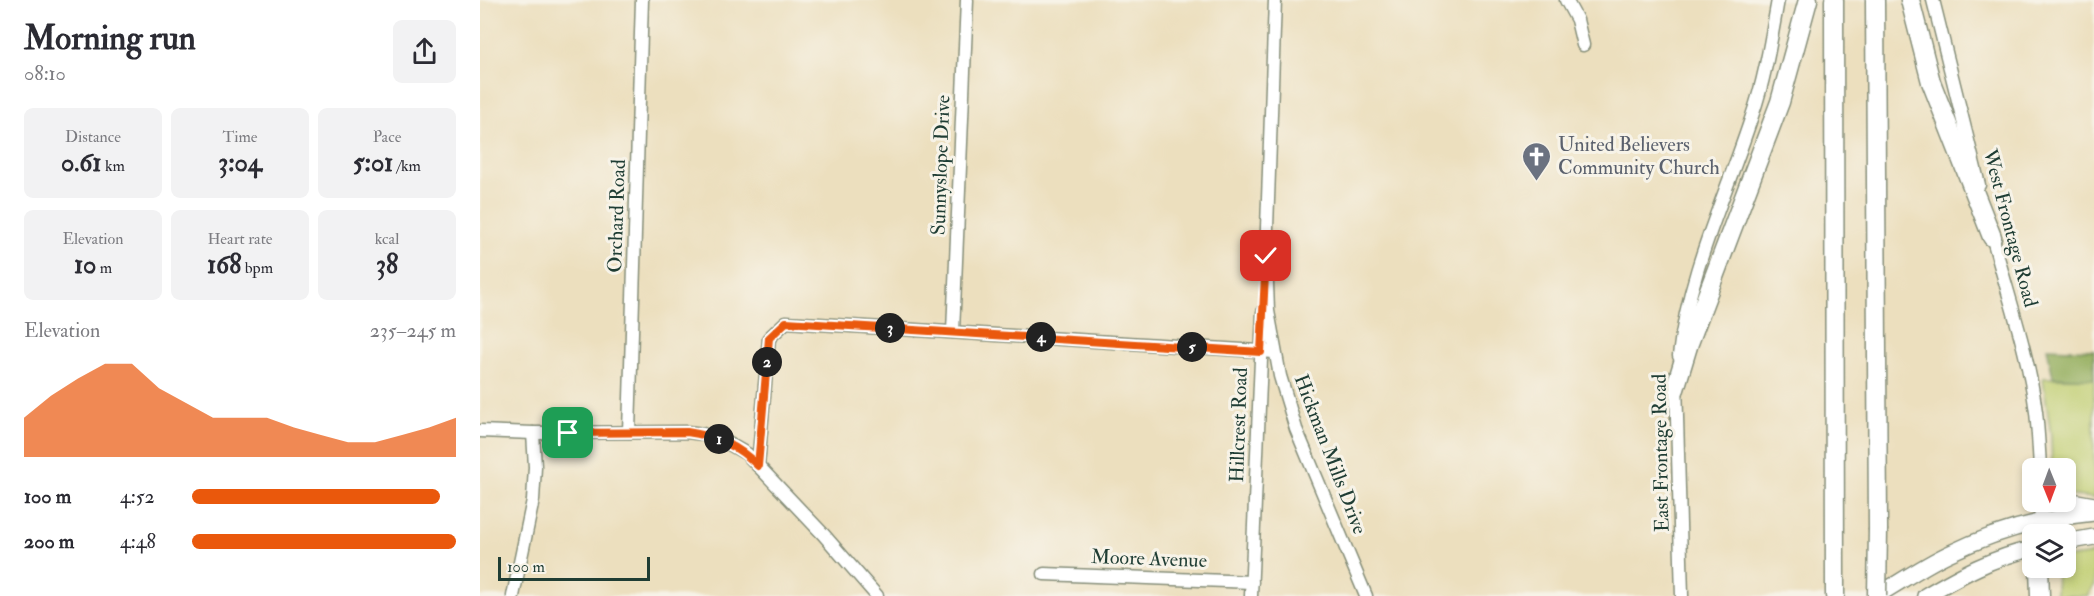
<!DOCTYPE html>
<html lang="en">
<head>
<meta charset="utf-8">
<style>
	body { margin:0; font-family:"IM FELL Double Pica",serif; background:#f2f2f3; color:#2b2b33; height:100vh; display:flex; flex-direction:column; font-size:22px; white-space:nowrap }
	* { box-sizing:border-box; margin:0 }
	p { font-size:20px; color:#7c7c81 }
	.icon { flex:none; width:33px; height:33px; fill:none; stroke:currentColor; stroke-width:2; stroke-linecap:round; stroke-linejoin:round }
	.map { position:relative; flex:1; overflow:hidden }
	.drawer { display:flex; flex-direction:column; background:#fff; width:480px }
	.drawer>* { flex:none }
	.needle { width:39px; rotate:179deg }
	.buttons { position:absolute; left:1542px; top:458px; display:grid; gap:12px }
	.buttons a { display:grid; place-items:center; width:54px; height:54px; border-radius:9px; background:#fff; box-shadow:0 3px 9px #0003; font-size:30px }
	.scale { position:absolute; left:18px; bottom:15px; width:152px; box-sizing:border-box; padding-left:6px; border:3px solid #1f3d34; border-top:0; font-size:16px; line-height:21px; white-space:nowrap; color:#1f3d34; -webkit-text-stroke:4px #f7f3e8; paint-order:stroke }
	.pin { position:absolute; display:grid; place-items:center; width:51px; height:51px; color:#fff; margin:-26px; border-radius:12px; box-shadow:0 3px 9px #0006 }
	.km { position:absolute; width:30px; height:30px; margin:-15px; border-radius:50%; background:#222; color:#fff; font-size:16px; line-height:30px; text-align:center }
	.round { display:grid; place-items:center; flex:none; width:63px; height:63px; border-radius:9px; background:#f2f2f3 }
	.headline { display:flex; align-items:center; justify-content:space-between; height:102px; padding:0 24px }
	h1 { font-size:33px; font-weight:800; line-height:45px }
	.stats { display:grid; grid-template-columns:repeat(3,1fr); gap:9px; height:102px; padding:6px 24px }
	.stats div { display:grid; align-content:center; border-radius:9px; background:#f2f2f3; text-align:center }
	.stats b { font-size:26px; font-weight:800 }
	.stats small { font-size:16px; font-weight:400 }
	.stats p { font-size:16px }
	.chart { height:168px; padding:12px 24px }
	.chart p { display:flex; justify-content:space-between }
	.chart svg { width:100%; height:108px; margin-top:6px; fill:#ea580c; opacity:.7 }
	ul { padding:0 24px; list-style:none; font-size:20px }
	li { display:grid; grid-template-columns:96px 72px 1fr; align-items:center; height:45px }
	li i { height:15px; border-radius:8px; background:#ea580c }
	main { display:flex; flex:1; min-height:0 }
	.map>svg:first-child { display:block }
</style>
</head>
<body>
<main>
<section class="drawer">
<div class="headline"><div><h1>Morning run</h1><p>08:10</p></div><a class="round"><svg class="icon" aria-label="share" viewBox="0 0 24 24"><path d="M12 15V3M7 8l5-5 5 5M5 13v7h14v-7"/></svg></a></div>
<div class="stats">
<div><p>Distance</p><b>0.61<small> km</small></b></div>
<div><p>Time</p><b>3:04</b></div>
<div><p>Pace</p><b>5:01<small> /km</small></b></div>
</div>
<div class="stats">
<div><p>Elevation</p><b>10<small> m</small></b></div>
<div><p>Heart rate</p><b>168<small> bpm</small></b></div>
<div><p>kcal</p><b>38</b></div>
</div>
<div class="chart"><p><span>Elevation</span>235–245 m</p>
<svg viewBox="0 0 160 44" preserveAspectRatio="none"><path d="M0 44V28L10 19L20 12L30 6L40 6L50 16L60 22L70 28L80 28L90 28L100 32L110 35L120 38L130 38L140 35L150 32L160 28V44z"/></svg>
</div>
<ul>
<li><b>100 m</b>4:52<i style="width:94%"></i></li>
<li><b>200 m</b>4:48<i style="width:100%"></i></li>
</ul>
</section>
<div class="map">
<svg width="1614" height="596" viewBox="0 0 1614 596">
	<rect width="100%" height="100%" fill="#f7f3e8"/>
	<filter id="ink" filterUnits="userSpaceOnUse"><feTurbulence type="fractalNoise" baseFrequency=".0167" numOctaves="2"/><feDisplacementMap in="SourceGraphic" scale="12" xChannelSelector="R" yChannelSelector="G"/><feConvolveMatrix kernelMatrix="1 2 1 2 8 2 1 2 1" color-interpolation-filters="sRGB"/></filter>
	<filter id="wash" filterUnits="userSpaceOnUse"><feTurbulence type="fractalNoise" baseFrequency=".008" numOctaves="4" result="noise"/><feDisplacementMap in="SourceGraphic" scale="24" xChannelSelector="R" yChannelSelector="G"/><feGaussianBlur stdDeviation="1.35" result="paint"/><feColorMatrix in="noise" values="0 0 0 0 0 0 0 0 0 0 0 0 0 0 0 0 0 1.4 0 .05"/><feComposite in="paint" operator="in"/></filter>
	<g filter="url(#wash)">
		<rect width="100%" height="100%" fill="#ecdfbe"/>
		<g fill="#bfcd70" stroke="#6f8552" stroke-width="1.5">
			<polygon points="1614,374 1614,498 1586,495 1586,468 1572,468 1571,435 1563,378 1605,378 1609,375"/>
			<polygon points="1614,554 1614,585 1607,596 1576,596 1577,567 1586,567 1586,558"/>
		</g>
		<polygon fill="#97b062" stroke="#5b764b" stroke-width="1.5" points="1567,348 1614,350 1614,379 1573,377"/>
	</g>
	<g filter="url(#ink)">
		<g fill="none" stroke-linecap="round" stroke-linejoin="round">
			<defs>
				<g id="minor">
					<polyline points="795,0 786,256 788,311 800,376 816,429 886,596"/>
					<polyline points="1086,0 1097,20 1103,45"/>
					<polyline points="1453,0 1499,185"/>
					<path d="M 1511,231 C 1526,291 1548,350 1556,412 C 1558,431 1559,449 1560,468"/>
					<polyline points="473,332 487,0"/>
					<path d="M 1199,356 C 1208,272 1246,196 1272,116 C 1285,79 1291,39 1298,0"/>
					<polyline points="1196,382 1202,596"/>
					<polyline points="0,431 53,433 207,432 223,434 244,441 267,454 343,534 397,596"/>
					<polyline points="149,432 162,0"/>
					<polyline points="278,466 289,338 306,322 795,352"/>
					<polyline points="1560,534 1561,501"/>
					<polyline points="564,574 772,582"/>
					<polyline points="33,596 53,500 55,467 53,433"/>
					<polyline points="771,596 783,312"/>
				</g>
				<g id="major">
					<polyline points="1560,467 1560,468"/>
					<polyline points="1586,500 1614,505"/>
					<polyline points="1586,542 1614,537"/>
					<path d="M 1396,596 C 1420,582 1443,566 1468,554 C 1513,532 1564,518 1614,513"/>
					<path d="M 1445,596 C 1479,576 1513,557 1552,549"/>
				</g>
				<g id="highway">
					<polyline points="1354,0 1355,596"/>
					<polyline points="1395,0 1398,529"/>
					<polyline points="1430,0 1451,82 1512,237"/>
					<polyline points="1195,389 1209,343 1300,102 1328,0"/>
					<polyline points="1559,567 1560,596"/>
				</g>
			</defs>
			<use href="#minor" stroke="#868e79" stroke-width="15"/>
			<use href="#major" stroke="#868e79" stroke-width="18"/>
			<use href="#highway" stroke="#868e79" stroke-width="21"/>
			<use href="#minor" stroke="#fff" stroke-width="12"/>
			<use href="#major" stroke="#fff" stroke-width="15"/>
			<use href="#highway" stroke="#fff" stroke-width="18"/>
			<defs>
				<polyline id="highway-bridge" points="1397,596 1398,529"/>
			</defs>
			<use href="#highway-bridge" stroke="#868e79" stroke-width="21" stroke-linecap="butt"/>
			<use href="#highway-bridge" stroke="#fff" stroke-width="18"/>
		</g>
	</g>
	<g fill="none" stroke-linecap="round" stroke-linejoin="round" filter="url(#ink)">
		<defs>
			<path id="route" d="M 88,433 L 207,432 C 235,436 258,445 278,466 L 289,338 L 306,322 L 781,352 L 786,256"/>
		</defs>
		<use href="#route" stroke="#fff" stroke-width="12"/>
		<use href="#route" stroke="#ea580c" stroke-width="8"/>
	</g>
	<defs>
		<symbol id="church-pin" viewBox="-11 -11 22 30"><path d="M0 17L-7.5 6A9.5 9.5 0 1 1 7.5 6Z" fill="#6b7280" stroke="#f7f3e8"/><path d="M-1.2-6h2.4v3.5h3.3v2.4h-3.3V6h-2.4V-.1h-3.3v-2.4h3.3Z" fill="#fff"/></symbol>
	</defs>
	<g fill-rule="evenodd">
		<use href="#church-pin" x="1040" y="140" width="33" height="45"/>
	</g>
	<g text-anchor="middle" stroke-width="6" stroke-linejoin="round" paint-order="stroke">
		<g font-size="20" fill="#5b616d" stroke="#f7f3e8" text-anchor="start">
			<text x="1078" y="151">United Believers<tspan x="1078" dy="23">Community Church</tspan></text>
		</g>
		<g font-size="20" fill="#1f3d34" stroke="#f7f3e8">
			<text transform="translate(460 165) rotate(-88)" y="7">Sunnyslope Drive</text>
			<text transform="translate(136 216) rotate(-88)" y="7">Orchard Road</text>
			<text transform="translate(1531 228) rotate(75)" y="7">West Frontage Road</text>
			<text transform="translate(758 425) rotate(-88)" y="7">Hillcrest Road</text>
			<text transform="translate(1180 453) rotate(-91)" y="7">East Frontage Road</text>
			<text transform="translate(851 454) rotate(69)" y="7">Hickman Mills Drive</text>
			<text transform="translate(669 558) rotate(2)" y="7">Moore Avenue</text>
		</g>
	</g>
</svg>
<div class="buttons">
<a><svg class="needle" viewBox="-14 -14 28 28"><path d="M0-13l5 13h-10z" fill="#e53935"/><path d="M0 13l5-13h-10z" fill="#7c7c81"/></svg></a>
<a><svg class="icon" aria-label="layers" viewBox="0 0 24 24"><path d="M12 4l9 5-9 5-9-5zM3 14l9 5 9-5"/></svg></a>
</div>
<div class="scale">100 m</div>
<div class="pin" style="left:88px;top:433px;background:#1e9e55"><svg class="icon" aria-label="arrive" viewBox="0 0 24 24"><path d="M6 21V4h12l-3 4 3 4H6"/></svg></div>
<div class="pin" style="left:786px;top:256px;background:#d93025"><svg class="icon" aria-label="check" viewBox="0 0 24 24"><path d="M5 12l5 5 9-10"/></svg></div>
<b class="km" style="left:239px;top:439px">1</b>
<b class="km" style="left:287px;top:362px">2</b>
<b class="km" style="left:410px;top:328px">3</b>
<b class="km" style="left:561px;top:337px">4</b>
<b class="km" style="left:712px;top:347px">5</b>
</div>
</main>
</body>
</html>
